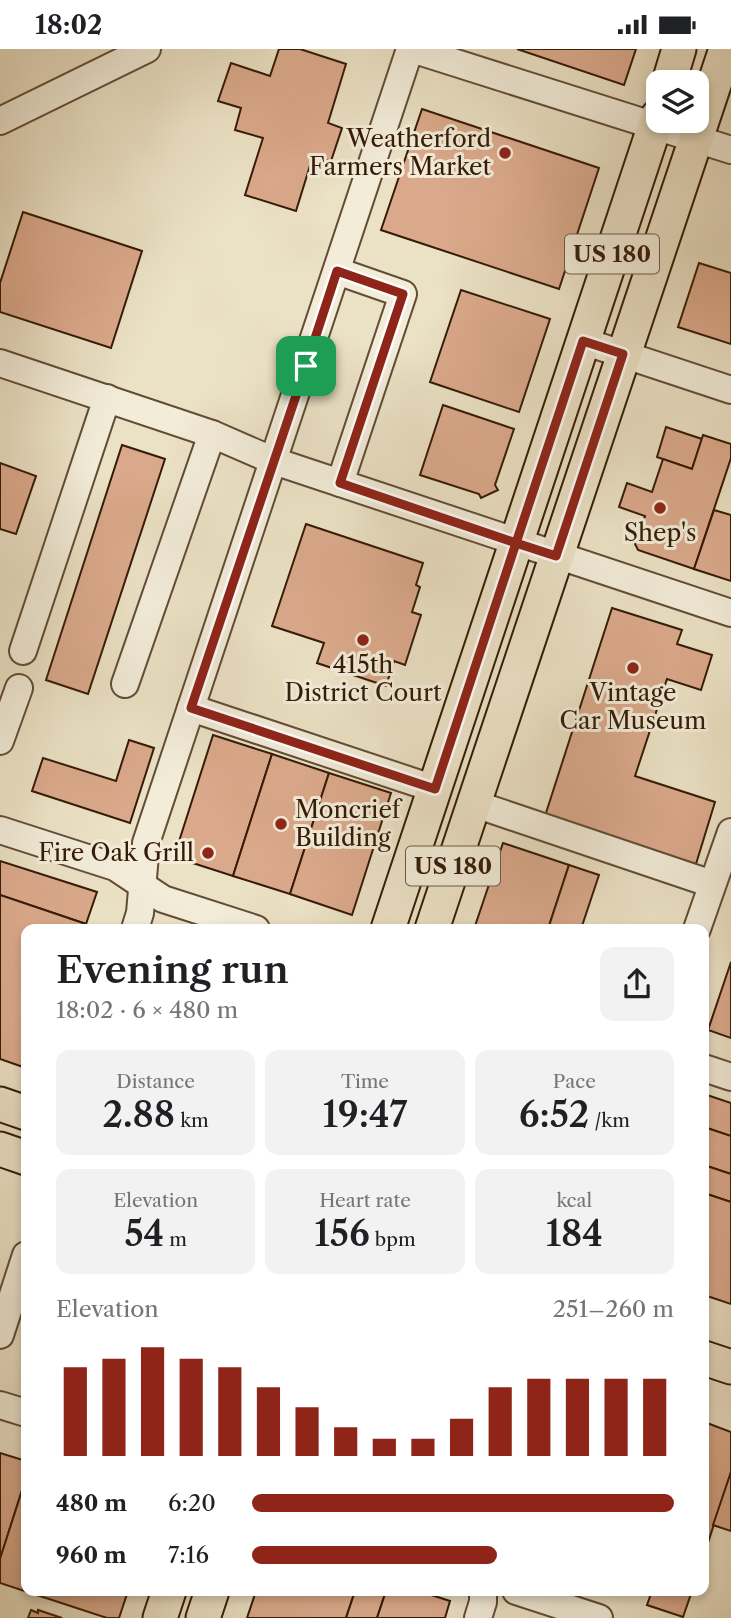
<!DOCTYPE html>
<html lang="en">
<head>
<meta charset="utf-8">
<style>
	body { margin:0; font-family:"Libre Caslon Text",serif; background:#f2f2f2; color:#202124; height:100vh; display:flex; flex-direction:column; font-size:26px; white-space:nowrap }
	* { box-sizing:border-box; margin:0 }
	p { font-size:23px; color:#757577 }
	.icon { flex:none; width:38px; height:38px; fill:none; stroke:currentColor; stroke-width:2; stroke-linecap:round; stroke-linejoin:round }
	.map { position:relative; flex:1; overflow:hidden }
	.sheet { position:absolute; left:21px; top:875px; width:688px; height:672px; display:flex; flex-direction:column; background:#fff; border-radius:14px; box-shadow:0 4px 10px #0003 }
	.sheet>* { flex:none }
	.tools { position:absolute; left:646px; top:21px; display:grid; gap:14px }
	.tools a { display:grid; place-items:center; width:63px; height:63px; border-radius:14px; background:#fff; box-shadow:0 4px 10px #0003; font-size:35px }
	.pin { position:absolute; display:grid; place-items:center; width:60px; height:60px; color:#fff; margin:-30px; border-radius:14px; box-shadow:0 4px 10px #0006 }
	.round { display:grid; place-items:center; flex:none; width:74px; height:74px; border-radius:14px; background:#f2f2f2 }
	.summary { display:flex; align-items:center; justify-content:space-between; height:119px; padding:0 35px }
	h1 { font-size:38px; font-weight:600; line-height:52px }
	.stats { display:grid; grid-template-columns:repeat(3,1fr); gap:10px; height:119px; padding:7px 35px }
	.stats div { display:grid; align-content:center; border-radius:14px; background:#f2f2f2; text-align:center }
	.stats b { font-size:35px; font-weight:600 }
	.stats small { font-size:19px; font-weight:400 }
	.stats p { font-size:19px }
	.chart { height:196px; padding:14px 35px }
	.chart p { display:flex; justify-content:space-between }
	.chart svg { width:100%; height:126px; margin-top:7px; stroke:#8f2418; stroke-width:6 }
	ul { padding:0 35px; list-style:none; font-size:23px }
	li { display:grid; grid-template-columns:112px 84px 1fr; align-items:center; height:52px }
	li i { height:18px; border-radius:9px; background:#8f2418 }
	.status { display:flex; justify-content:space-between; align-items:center; height:49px; padding:0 35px; background:#fff; direction:ltr }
	.status svg { height:19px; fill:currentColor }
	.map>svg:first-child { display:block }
</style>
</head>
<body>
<div class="status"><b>18:02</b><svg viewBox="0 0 49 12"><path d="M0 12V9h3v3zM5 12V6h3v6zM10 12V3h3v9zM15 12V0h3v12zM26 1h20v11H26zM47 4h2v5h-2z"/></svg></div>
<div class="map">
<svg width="731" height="1569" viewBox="0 0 731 1569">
	<rect width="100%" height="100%" fill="#ebe1c5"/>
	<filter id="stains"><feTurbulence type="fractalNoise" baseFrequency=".00286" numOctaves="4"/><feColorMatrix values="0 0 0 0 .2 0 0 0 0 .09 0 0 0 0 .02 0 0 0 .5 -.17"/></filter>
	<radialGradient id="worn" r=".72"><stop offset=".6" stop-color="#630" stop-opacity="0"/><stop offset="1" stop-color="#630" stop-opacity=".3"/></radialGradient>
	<g fill="#daa98b" stroke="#351b06" stroke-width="2">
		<polygon points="279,0 300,0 346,15 328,74 342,79 331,112 313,107 296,162 245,146 263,89 235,81 241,59 218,52 231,14 270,27"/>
		<polygon points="517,0 636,0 624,36"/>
		<polygon points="422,60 599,119 559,240 381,181"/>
		<polygon points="23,163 142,202 111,299 0,263 0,234"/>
		<polygon points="699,214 731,224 731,295 678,278"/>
		<polygon points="461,241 550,270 519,363 430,333"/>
		<polygon points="443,356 514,380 495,436 498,441 481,449 479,445 420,426"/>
		<polygon points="666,378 702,390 692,420 657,408"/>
		<polygon points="703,386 731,395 731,409 694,520 638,501 635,495 645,467 619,458 627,434 652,443 663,410 692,420"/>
		<polygon points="122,396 165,410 88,645 46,631"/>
		<polygon points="0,414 36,427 16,485 0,480"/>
		<polygon points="714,461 731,466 731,532 694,520"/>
		<polygon points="306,475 423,514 416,536 420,538 412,563 421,566 405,616 394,612 386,637 317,614 324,594 272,577"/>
		<polygon points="612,559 682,581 677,595 712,606 701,641 667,630 635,727 715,753 696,815 545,767"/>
		<polygon points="213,686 272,705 233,827 174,808"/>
		<polygon points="129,691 154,699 130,774 32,742 43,709 116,732"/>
		<polygon points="272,705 329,724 290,845 233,827"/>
		<polygon points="329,724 391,744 352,866 290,845"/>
		<polygon points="503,794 569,816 548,880 474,880"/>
		<polygon points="0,812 97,843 86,875 0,846"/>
		<polygon points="569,816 599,826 581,880 548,880"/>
		<polygon points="0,846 86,875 85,880 26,880 26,1019 0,1010"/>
		<polygon points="731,913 731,989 708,981"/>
		<polygon points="704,1045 731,1054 731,1087 704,1078"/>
		<polygon points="704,1078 731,1087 731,1125 704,1116"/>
		<polygon points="704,1116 731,1125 731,1153 704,1144"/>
		<polygon points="704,1144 731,1153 731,1255 704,1246"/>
		<polygon points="707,1374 731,1383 731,1423 704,1506 704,1384"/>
		<polygon points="0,1404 26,1412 26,1429 0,1510"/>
		<polygon points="731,1423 731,1482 713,1476"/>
		<polygon points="26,1429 26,1542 128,1542 119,1569 107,1569 0,1534 0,1510"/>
		<polygon points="256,1542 355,1542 346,1569 247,1569"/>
		<polygon points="355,1542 386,1542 377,1569 346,1569"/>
		<polygon points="386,1542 419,1542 450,1552 445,1569 377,1569"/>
		<polygon points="652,1542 692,1542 683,1568 647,1556"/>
		<polygon points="31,1561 38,1564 38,1561 62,1569 28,1569"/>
	</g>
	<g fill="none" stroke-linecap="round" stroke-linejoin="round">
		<defs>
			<g id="minor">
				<polyline points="412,0 731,101"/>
				<polyline points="0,72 147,0"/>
				<polyline points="337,222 403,245 340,434"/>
				<polyline points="583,292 731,341"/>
				<polyline points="0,314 212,385 274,412 731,564"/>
				<polyline points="23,602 107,349"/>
				<polyline points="125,635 212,385"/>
				<polyline points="191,659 435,740"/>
				<polyline points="0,692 19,639"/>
				<polyline points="475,755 712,835"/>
				<polyline points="0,781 115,818 163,850 256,880"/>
				<polyline points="135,880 140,864 146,794 410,0"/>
				<polyline points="697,880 731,783"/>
				<polyline points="704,1019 731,1028"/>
				<polyline points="0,1286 26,1206"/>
				<polyline points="0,1356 26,1364"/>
				<polyline points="516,1542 599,1569"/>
				<polyline points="478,1569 483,1553 483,1542"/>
			</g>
			<g id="major">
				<polyline points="669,33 679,0"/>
				<polyline points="388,880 658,67"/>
				<polyline points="432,880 726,0"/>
				<polyline points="0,1055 26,1064"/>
				<polyline points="0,1100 26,1109"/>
				<polyline points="704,1309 731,1318"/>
				<polyline points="160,1569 169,1542"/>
				<polyline points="203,1569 212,1542"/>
			</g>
		</defs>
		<use href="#minor" stroke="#624c36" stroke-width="30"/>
		<use href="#major" stroke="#351b06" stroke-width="37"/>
		<use href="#minor" stroke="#f2ecd9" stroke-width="26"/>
		<use href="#major" stroke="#ebe1c5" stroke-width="33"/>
	</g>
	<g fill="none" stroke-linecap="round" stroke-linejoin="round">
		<defs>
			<polyline id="route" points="306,317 191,659 435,740 516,494 556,507 623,305 583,292 516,494 340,434 403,245 337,222 306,317"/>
		</defs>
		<use href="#route" stroke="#fff" stroke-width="14"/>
		<use href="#route" stroke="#8f2418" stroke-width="9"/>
	</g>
	<g fill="#8f2418" stroke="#f2ecd9" stroke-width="2.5">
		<circle cx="505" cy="104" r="7"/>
		<circle cx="660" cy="459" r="7"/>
		<circle cx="363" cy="591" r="7"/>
		<circle cx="633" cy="619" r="7"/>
		<circle cx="281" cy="775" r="7"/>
		<circle cx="208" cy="804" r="7"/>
	</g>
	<g text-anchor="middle" stroke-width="6" stroke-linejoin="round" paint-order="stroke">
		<g fill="#f2ecd9" stroke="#6e5a45" stroke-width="2">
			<rect x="565" y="185.5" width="94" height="39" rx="5"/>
			<rect x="406" y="797.5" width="94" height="39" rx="5"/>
		</g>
		<g font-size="23" font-weight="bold" fill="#351b06">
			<text x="612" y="213">US 180</text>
			<text x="453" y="825">US 180</text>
		</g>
		<g font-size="24" fill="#351b06" stroke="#f2ecd9">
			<text x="491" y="98" text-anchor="end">Weatherford<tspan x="491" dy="28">Farmers Market</tspan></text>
			<text x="660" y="492">Shep's</text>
			<text x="363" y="624">415th<tspan x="363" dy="28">District Court</tspan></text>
			<text x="633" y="652">Vintage<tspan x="633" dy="28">Car Museum</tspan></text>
			<text x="295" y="769" text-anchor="start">Moncrief<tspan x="295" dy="28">Building</tspan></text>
			<text x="194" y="812" text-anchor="end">Fire Oak Grill</text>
		</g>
	</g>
	<rect width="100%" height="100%" filter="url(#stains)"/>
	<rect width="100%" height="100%" fill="url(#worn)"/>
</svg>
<div class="tools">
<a><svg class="icon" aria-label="layers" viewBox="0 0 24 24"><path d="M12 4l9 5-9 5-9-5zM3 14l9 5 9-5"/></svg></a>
</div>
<div class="pin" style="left:306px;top:317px;background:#1e9e55"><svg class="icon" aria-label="arrive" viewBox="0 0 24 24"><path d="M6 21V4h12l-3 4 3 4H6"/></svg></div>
<section class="sheet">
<div class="summary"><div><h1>Evening run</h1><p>18:02 · 6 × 480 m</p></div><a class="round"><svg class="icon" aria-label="share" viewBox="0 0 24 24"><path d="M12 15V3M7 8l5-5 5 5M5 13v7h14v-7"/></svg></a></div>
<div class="stats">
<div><p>Distance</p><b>2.88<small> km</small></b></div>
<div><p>Time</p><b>19:47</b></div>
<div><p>Pace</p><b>6:52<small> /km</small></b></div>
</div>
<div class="stats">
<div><p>Elevation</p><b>54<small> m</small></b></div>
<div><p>Heart rate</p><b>156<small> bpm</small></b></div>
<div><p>kcal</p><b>184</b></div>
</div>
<div class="chart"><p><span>Elevation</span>251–260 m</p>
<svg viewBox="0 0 160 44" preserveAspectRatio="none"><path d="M5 44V13M15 44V10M25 44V6M35 44V10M45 44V13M55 44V20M65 44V27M75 44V34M85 44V38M95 44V38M105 44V31M115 44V20M125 44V17M135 44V17M145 44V17M155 44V17"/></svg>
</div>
<ul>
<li><b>480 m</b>6:20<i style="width:100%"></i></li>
<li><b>960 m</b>7:16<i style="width:58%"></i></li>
</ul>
</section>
</div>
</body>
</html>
